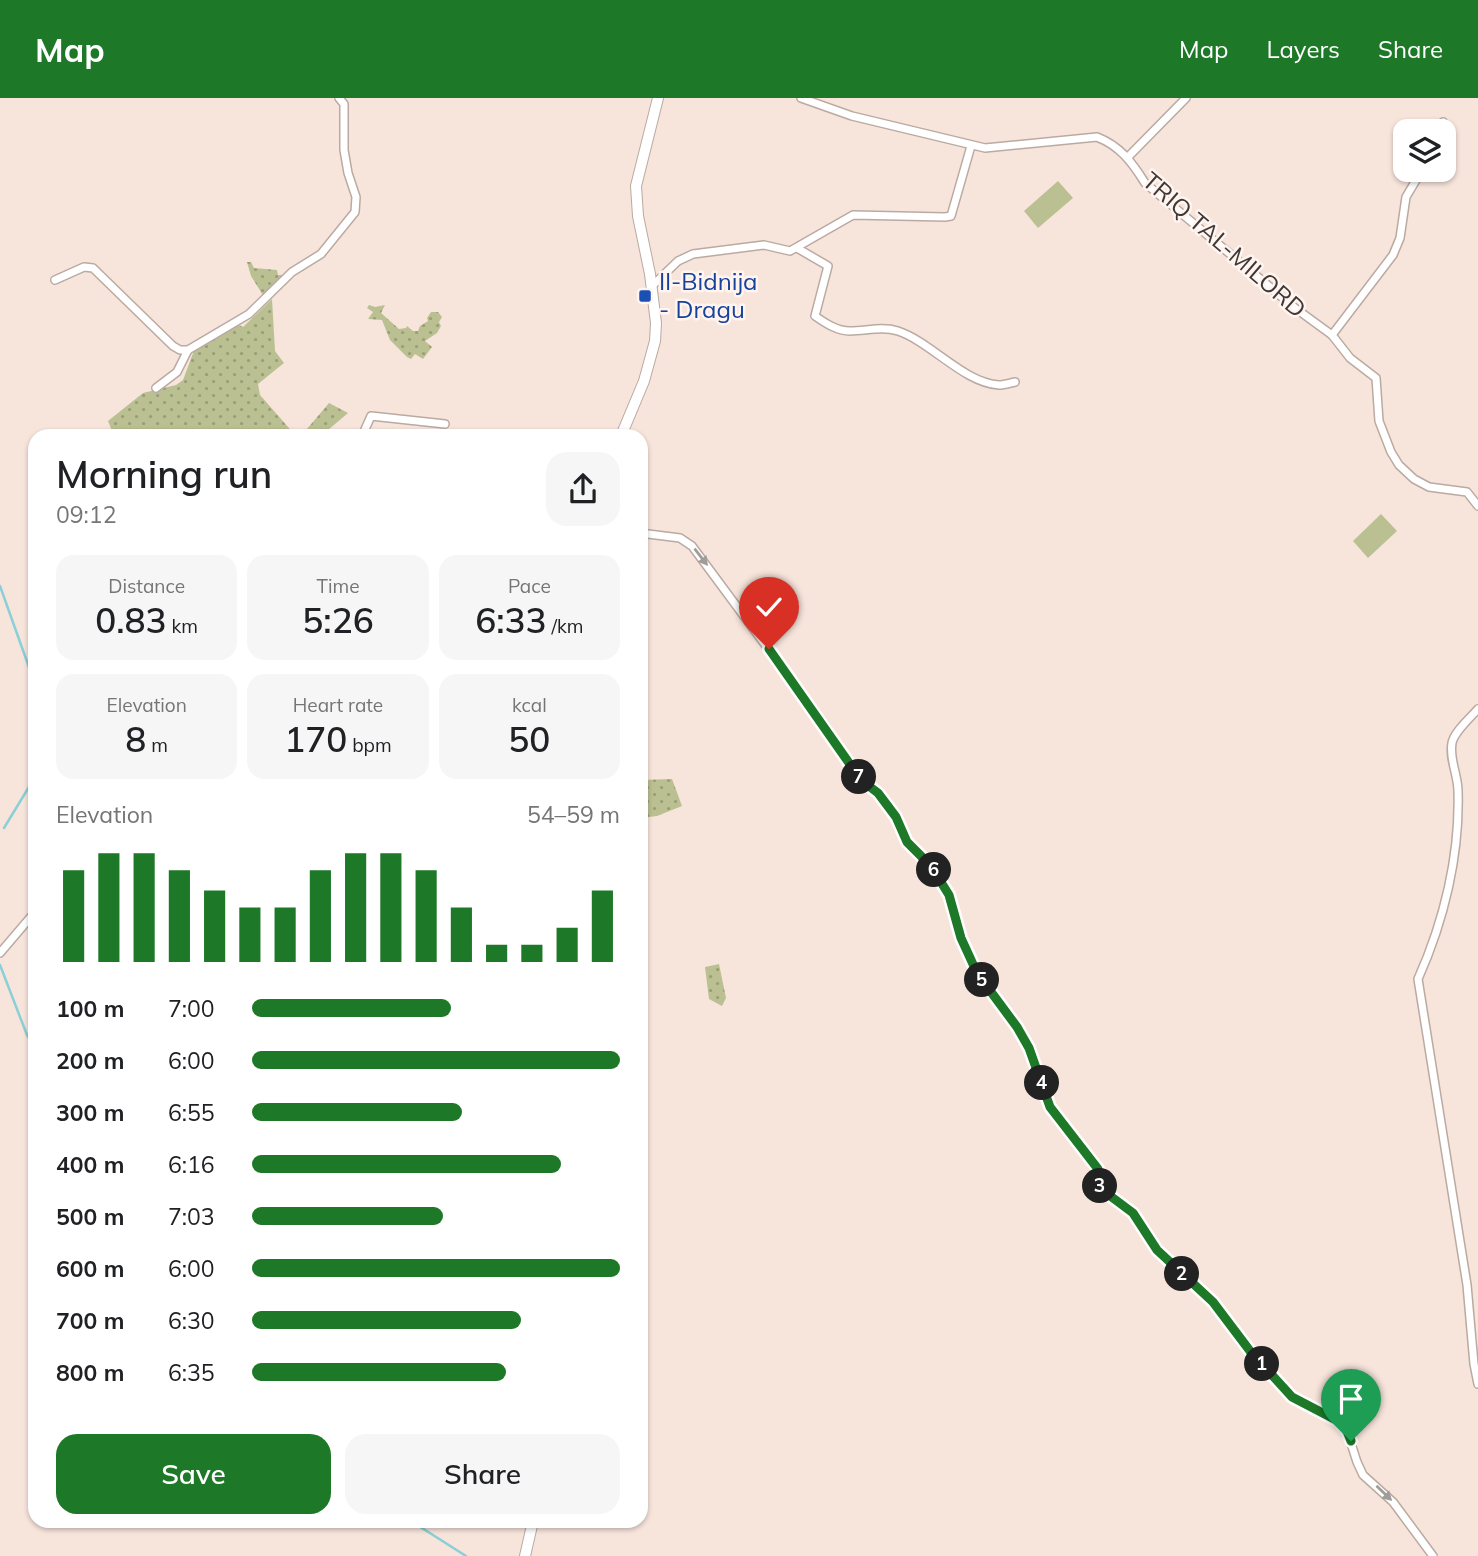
<!DOCTYPE html>
<html lang="en">
<head>
<meta charset="utf-8">
<style>
	body { margin:0; font-family:Mulish,sans-serif; background:#f6f6f6; color:#202124; height:100vh; display:flex; flex-direction:column; font-size:26px; white-space:nowrap }
	* { box-sizing:border-box; margin:0 }
	p { font-size:23px; color:#757577 }
	.icon { flex:none; width:38px; height:38px; fill:none; stroke:currentColor; stroke-width:2; stroke-linecap:round; stroke-linejoin:round }
	.map { position:relative; flex:1; overflow:hidden }
	.side { position:absolute; left:28px; top:331px; width:620px; height:1099px; display:flex; flex-direction:column; background:#fff; border-radius:21px; box-shadow:0 2px 5px #0004 }
	.side>* { flex:none }
	.buttons { position:absolute; left:1393px; top:21px; display:grid; gap:14px }
	.buttons a { display:grid; place-items:center; width:63px; height:63px; border-radius:14px; background:#fff; box-shadow:0 2px 5px #0004; font-size:35px }
	.pin { position:absolute; display:grid; place-items:center; width:60px; height:60px; color:#fff; margin:-72px -30px; border-radius:50% 50% 50% 0; rotate:-45deg; box-shadow:0 0 7px #0007 }
	.pin .icon { rotate:45deg }
	.km { position:absolute; width:35px; height:35px; margin:-18px; border-radius:50%; background:#222; color:#fff; font-size:19px; line-height:35px; text-align:center }
	.round { display:grid; place-items:center; flex:none; width:74px; height:74px; border-radius:21px; background:#f6f6f6 }
	.overview { display:flex; align-items:center; justify-content:space-between; height:119px; padding:0 28px }
	h1 { font-size:38px; font-weight:600; line-height:52px }
	.stats { display:grid; grid-template-columns:repeat(3,1fr); gap:10px; height:119px; padding:7px 28px }
	.stats div { display:grid; align-content:center; border-radius:18px; background:#f6f6f6; text-align:center }
	.stats b { font-size:35px; font-weight:600 }
	.stats small { font-size:19px; font-weight:400 }
	.stats p { font-size:19px }
	.chart { height:196px; padding:14px 28px }
	.chart p { display:flex; justify-content:space-between }
	.chart svg { width:100%; height:126px; margin-top:7px; stroke:#1d7827; stroke-width:6 }
	.action { display:flex; gap:14px; margin-top:auto; padding:14px 28px }
	.action a { flex:1; height:80px; border-radius:21px; background:#1d7827; color:#fff; font-size:28px; font-weight:600; line-height:80px; text-align:center }
	.action a+a { background:#f6f6f6; color:#202124 }
	ul { padding:0 28px; list-style:none; font-size:23px }
	li { display:grid; grid-template-columns:112px 84px 1fr; align-items:center; height:52px }
	li i { height:18px; border-radius:9px; background:#1d7827 }
	header { display:flex; align-items:center; gap:42px; box-sizing:border-box; height:98px; padding:0 35px; background:#1d7827; color:#fff }
	header strong { font-size:33px }
	nav { display:flex; gap:38px; margin-inline-start:auto; font-size:24px }
	.map>svg:first-child { display:block }
</style>
</head>
<body>
<header>
<strong>Map</strong>
<nav><a>Map</a><a>Layers</a><a>Share</a></nav>
</header>
<div class="map">
<svg width="1478" height="1458" viewBox="0 0 1478 1458">
	<defs>
		<pattern id="grass-dots" width="8" height="8" patternUnits="userSpaceOnUse" patternTransform="scale(1.75)"><rect width="8" height="8" fill="#bac092"/><path d="M2 2h.1M6 6h.1" fill="none" stroke="#999d78" stroke-width="1.8" stroke-linecap="round"/></pattern>
	</defs>
	<rect width="100%" height="100%" fill="#f7e5dc"/>
	<g fill="url(#grass-dots)">
		<polygon points="247,164 251,164 254,170 277,172 278,177 284,177 277,189 264,199 251,178"/>
		<polygon points="272,201 275,253 284,265 258,286 260,297 296,338 114,338 108,323 143,295 176,287 183,282 195,250 239,227 243,229"/>
		<polygon points="369,207 375,209 385,207 381,215 399,231 406,230 407,228 413,233 418,233 420,228 428,223 427,220 431,214 438,214 442,219 439,224 441,228 437,235 425,243 432,249 423,261 415,256 411,261 407,259 390,242 382,222 368,221 373,214 367,210"/>
		<polygon points="329,305 348,315 321,338 301,338"/>
		<polygon points="672,681 682,708 657,718 641,720 641,682"/>
		<polygon points="719,866 726,900 722,908 709,901 705,869"/>
	</g>
	<g fill="#bac092">
		<polygon points="1058,83 1073,100 1038,130 1024,113"/>
		<polygon points="1381,416 1397,433 1368,460 1353,443"/>
	</g>
	<g fill="none" stroke-linecap="round" stroke-linejoin="round">
		<g stroke="#8bcfd7" stroke-width="2.5">
			<polyline points="0,488 35,586"/>
			<polyline points="4,730 35,679"/>
			<polyline points="0,867 27,937 35,950"/>
			<polyline points="411,1423 466,1458"/>
		</g>
		<defs>
			<g id="street">
				<path d="M 801,0 L 852,18 L 985,50 L 1097,39 C 1120,48 1132,64 1145,85 L 1295,210 L 1332,237 L 1350,260 L 1376,280 L 1379,323 L 1391,354 L 1399,367 L 1414,381 L 1429,389 L 1467,394 L 1478,408"/>
				<polyline points="1443,24 1446,31 1444,35"/>
				<polyline points="1128,59 1186,0"/>
				<path d="M 797,150 L 828,168 L 815,218 C 825,225 837,233 850,233 C 866,233 882,228 898,233 C 931,244 964,285 999,287 C 1004,287 1010,285 1015,284"/>
				<polyline points="55,182 84,169 93,170 173,248 180,252 188,252"/>
				<polyline points="651,189 678,163 693,156 764,147 790,153 853,117 945,119 951,118 971,48"/>
				<polyline points="1332,237 1393,157 1400,140 1406,99 1422,72"/>
				<polyline points="156,290 177,274 188,252 249,216 292,174 321,156 355,114 356,99 348,75 344,52 344,6 339,0"/>
				<polyline points="362,338 371,318 445,326"/>
				<polyline points="640,435 680,440 692,448 824,626 861,682 879,695 896,719 907,744 931,768 941,784 949,797 961,840 977,875 1018,929 1029,949 1050,1009 1098,1071 1101,1091 1133,1115 1157,1152 1213,1204 1250,1253 1292,1299 1338,1323 1347,1333 1357,1364 1363,1377 1393,1404 1433,1458"/>
				<path d="M 1478,611 C 1470,620 1454,634 1452,645 C 1449,661 1458,677 1458,693 C 1460,757 1444,823 1418,881 L 1467,1187 L 1474,1266 L 1478,1286"/>
				<polyline points="0,855 35,814"/>
			</g>
			<g id="secondary">
				<polyline points="621,338 644,283 655,243 656,225 650,176 638,118 636,88 658,0"/>
				<polyline points="525,1458 533,1423"/>
			</g>
		</defs>
		<use href="#street" stroke="#baaaa2" stroke-width="10"/>
		<use href="#secondary" stroke="#baaaa2" stroke-width="12"/>
		<use href="#street" stroke="#fff" stroke-width="7"/>
		<use href="#secondary" stroke="#fff" stroke-width="10"/>
	</g>
	<defs><path id="oneway-solid" d="M-6-.8H1V-3.2L6.5 0L1 3.2V.8H-6Z" transform="scale(1.75)"/></defs>
	<g fill="#9f9c9a">
		<use href="#oneway-solid" transform="translate(701 459) rotate(52)"/>
		<use href="#oneway-solid" transform="translate(1384 1395) rotate(44)"/>
	</g>
	<g fill="none" stroke-linecap="round" stroke-linejoin="round">
		<defs>
			<polyline id="route" points="769,551 861,682 878,695 896,719 907,744 931,768 949,797 961,840 977,875 1017,929 1029,950 1050,1009 1098,1071 1101,1091 1133,1115 1157,1152 1213,1204 1250,1253 1292,1299 1338,1323 1347,1333 1351,1343"/>
		</defs>
		<use href="#route" stroke="#fff" stroke-width="14"/>
		<use href="#route" stroke="#1d7827" stroke-width="9"/>
	</g>
	<rect fill="#1a4fb4" stroke="#fff4ef" stroke-width="2.5" x="638" y="191" width="14" height="14" rx="3.5"/>
	<g text-anchor="middle" stroke-width="5" stroke-linejoin="round" paint-order="stroke">
		<g font-size="24" fill="#3f3935" stroke="#fff4ef">
			<text transform="translate(1224 147) rotate(41)" y="8">TRIQ TAL-MILORD</text>
		</g>
		<g font-size="24" fill="#164399" stroke="#fff4ef" text-anchor="start">
			<text x="659" y="192">Il-Bidnija<tspan x="659" dy="28">- Dragu</tspan></text>
		</g>
	</g>
</svg>
<div class="buttons">
<a><svg class="icon" aria-label="layers" viewBox="0 0 24 24"><path d="M12 4l9 5-9 5-9-5zM3 14l9 5 9-5"/></svg></a>
</div>
<div class="pin" style="left:1351px;top:1343px;background:#1e9e55"><svg class="icon" aria-label="arrive" viewBox="0 0 24 24"><path d="M6 21V4h12l-3 4 3 4H6"/></svg></div>
<div class="pin" style="left:769px;top:551px;background:#d93025"><svg class="icon" aria-label="check" viewBox="0 0 24 24"><path d="M5 12l5 5 9-10"/></svg></div>
<b class="km" style="left:1262px;top:1266px">1</b>
<b class="km" style="left:1182px;top:1176px">2</b>
<b class="km" style="left:1100px;top:1088px">3</b>
<b class="km" style="left:1042px;top:985px">4</b>
<b class="km" style="left:982px;top:882px">5</b>
<b class="km" style="left:934px;top:772px">6</b>
<b class="km" style="left:859px;top:679px">7</b>
<section class="side">
<div class="overview"><div><h1>Morning run</h1><p>09:12</p></div><a class="round"><svg class="icon" aria-label="share" viewBox="0 0 24 24"><path d="M12 15V3M7 8l5-5 5 5M5 13v7h14v-7"/></svg></a></div>
<div class="stats">
<div><p>Distance</p><b>0.83<small> km</small></b></div>
<div><p>Time</p><b>5:26</b></div>
<div><p>Pace</p><b>6:33<small> /km</small></b></div>
</div>
<div class="stats">
<div><p>Elevation</p><b>8<small> m</small></b></div>
<div><p>Heart rate</p><b>170<small> bpm</small></b></div>
<div><p>kcal</p><b>50</b></div>
</div>
<div class="chart"><p><span>Elevation</span>54–59 m</p>
<svg viewBox="0 0 160 44" preserveAspectRatio="none"><path d="M5 44V12M15 44V6M25 44V6M35 44V12M45 44V19M55 44V25M65 44V25M75 44V12M85 44V6M95 44V6M105 44V12M115 44V25M125 44V38M135 44V38M145 44V32M155 44V19"/></svg>
</div>
<ul>
<li><b>100 m</b>7:00<i style="width:54%"></i></li>
<li><b>200 m</b>6:00<i style="width:100%"></i></li>
<li><b>300 m</b>6:55<i style="width:57%"></i></li>
<li><b>400 m</b>6:16<i style="width:84%"></i></li>
<li><b>500 m</b>7:03<i style="width:52%"></i></li>
<li><b>600 m</b>6:00<i style="width:100%"></i></li>
<li><b>700 m</b>6:30<i style="width:73%"></i></li>
<li><b>800 m</b>6:35<i style="width:69%"></i></li>
</ul>
<div class="action"><a>Save</a><a>Share</a></div>
</section>
</div>
</body>
</html>
